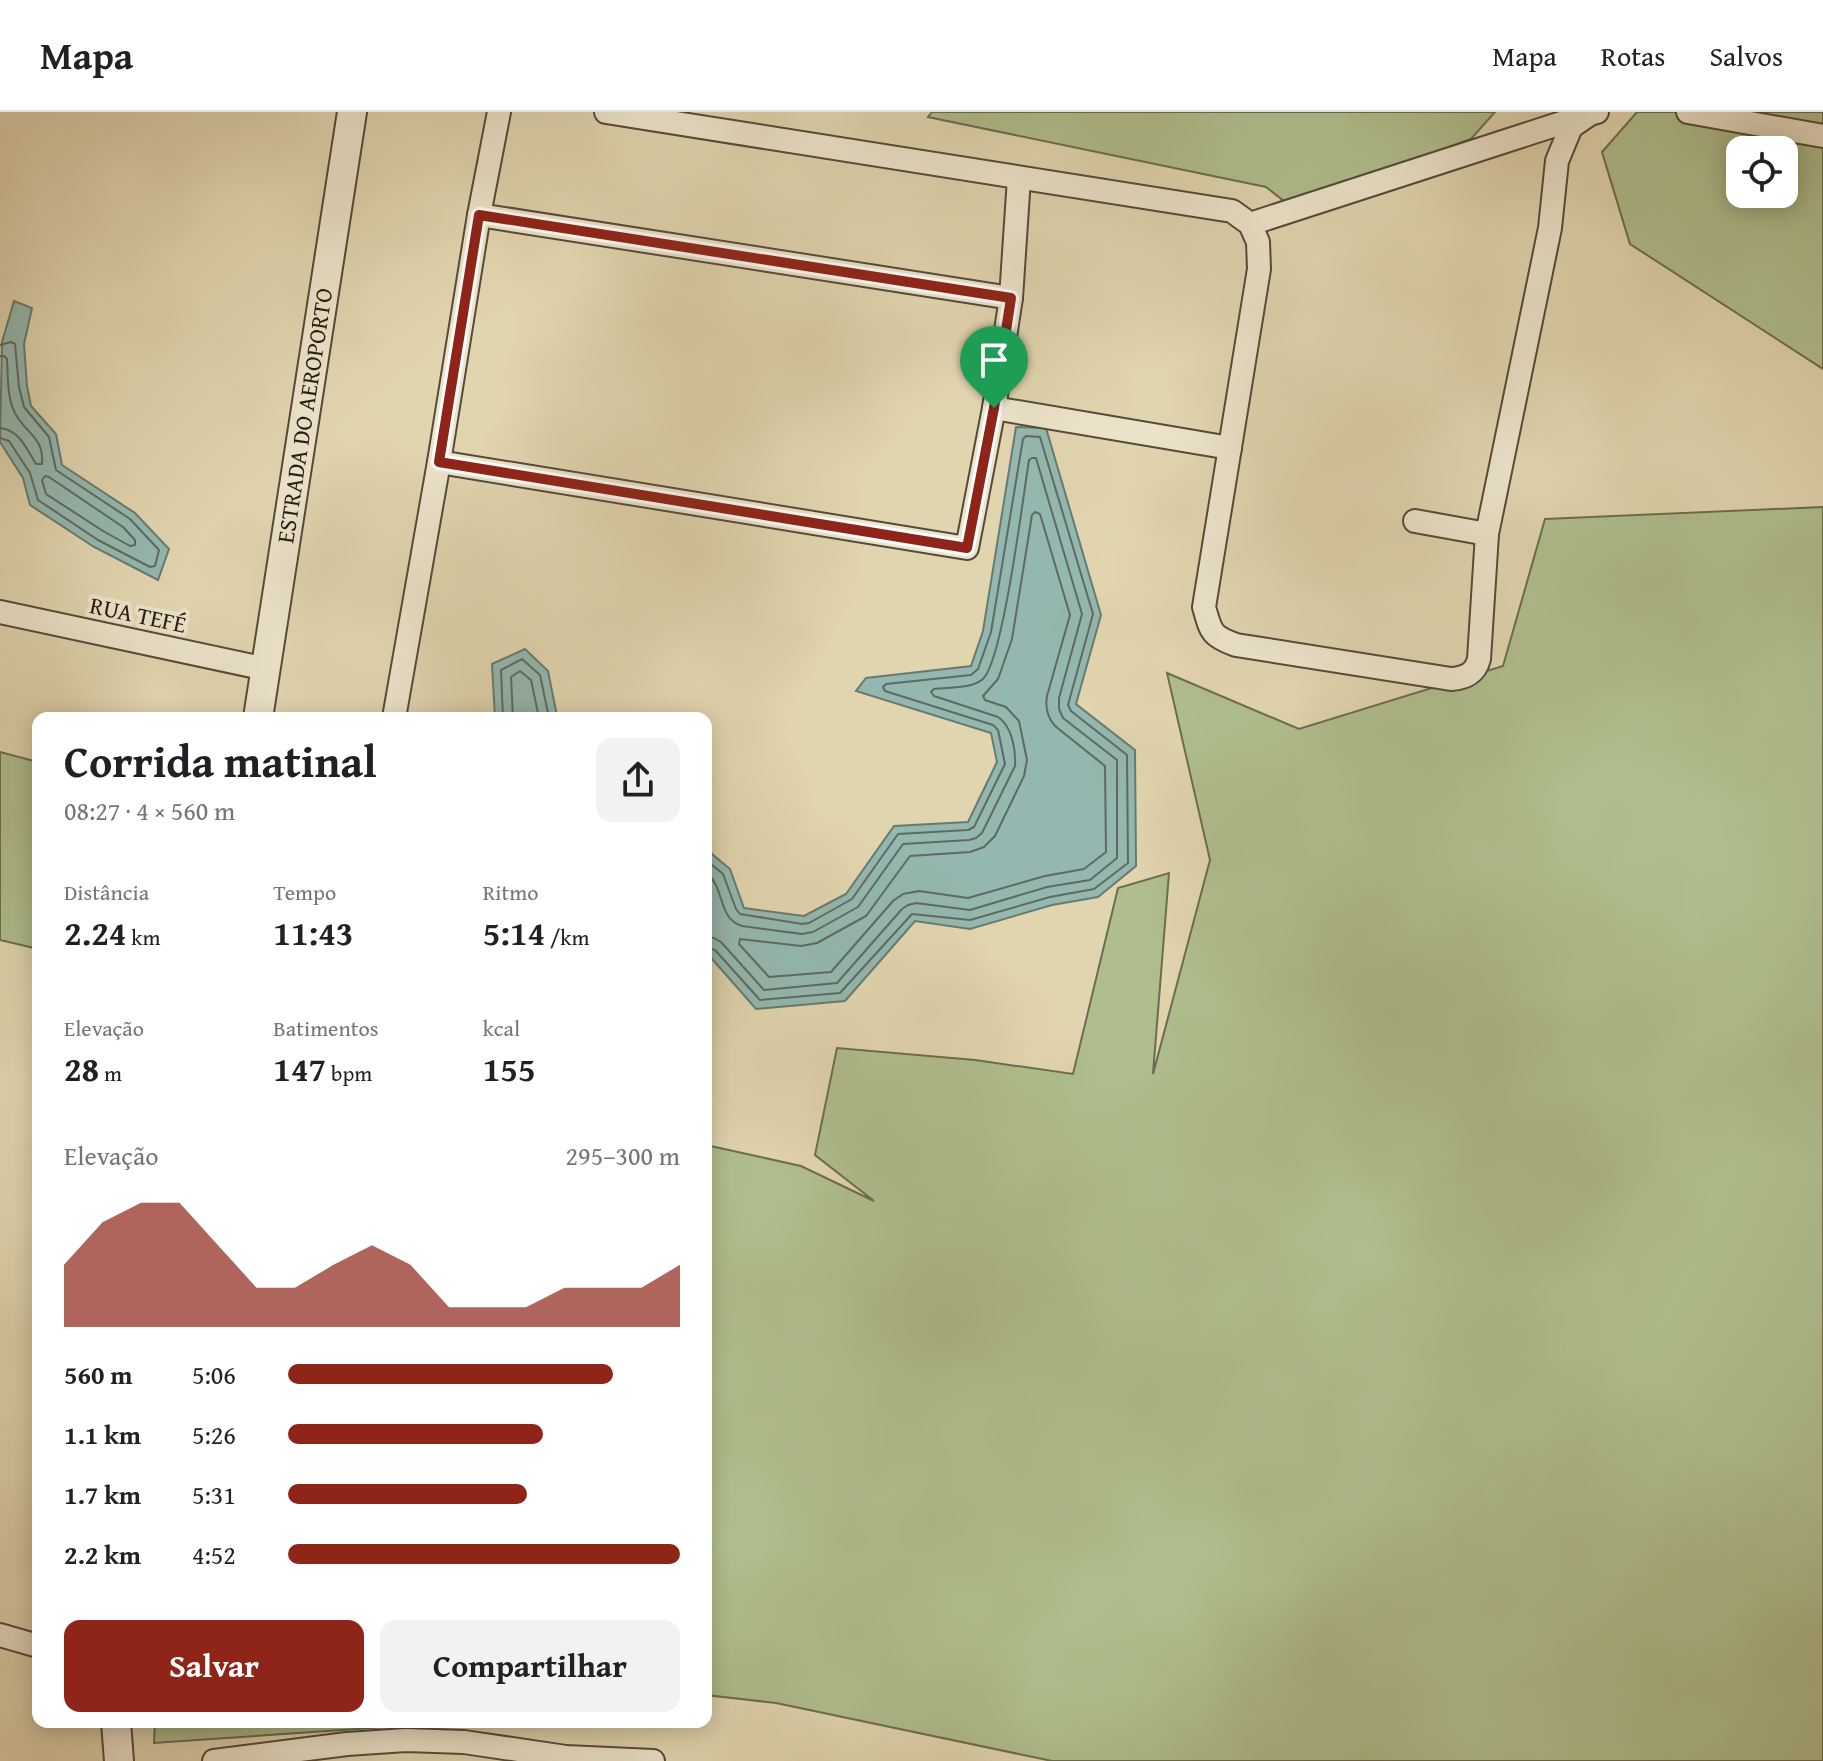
<!DOCTYPE html>
<html lang="pt">
<head>
<meta charset="utf-8">
<style>
	body { margin:0; font-family:"Gentium Book Plus",serif; background:#f2f2f2; color:#202124; height:100vh; display:flex; flex-direction:column; font-size:30px; white-space:nowrap }
	* { box-sizing:border-box; margin:0 }
	p { font-size:26px; color:#757577 }
	.icon { flex:none; width:44px; height:44px; fill:none; stroke:currentColor; stroke-width:2; stroke-linecap:round; stroke-linejoin:round }
	.map { position:relative; flex:1; overflow:hidden }
	.side { position:absolute; left:32px; top:600px; width:680px; height:1016px; display:flex; flex-direction:column; background:#fff; border-radius:16px; box-shadow:0 4px 20px #0003 }
	.side>* { flex:none }
	.tools { position:absolute; left:1726px; top:24px; display:grid; gap:16px }
	.tools a { display:grid; place-items:center; width:72px; height:72px; border-radius:16px; background:#fff; box-shadow:0 4px 20px #0003; font-size:40px }
	.pin { position:absolute; display:grid; place-items:center; width:68px; height:68px; color:#fff; margin:-82px -34px; border-radius:50% 50% 50% 0; rotate:-45deg; box-shadow:0 0 8px #0007 }
	.pin .icon { rotate:45deg }
	.round { display:grid; place-items:center; flex:none; width:84px; height:84px; border-radius:16px; background:#f2f2f2 }
	.overview { display:flex; align-items:center; justify-content:space-between; height:136px; padding:0 32px }
	h1 { font-size:44px; font-weight:700; line-height:60px }
	.figures { display:grid; grid-template-columns:repeat(3,1fr); gap:12px; height:136px; padding:8px 32px }
	.figures div { display:grid; align-content:center }
	.figures b { font-size:34px; font-weight:700 }
	.figures small { font-size:22px; font-weight:400 }
	.figures p { font-size:22px }
	.chart { height:224px; padding:16px 32px }
	.chart p { display:flex; justify-content:space-between }
	.chart svg { width:100%; height:144px; margin-top:8px; fill:#8f2418; opacity:.7 }
	.primary-button { display:flex; gap:16px; margin-top:auto; padding:16px 32px }
	.primary-button a { flex:1; height:92px; border-radius:16px; background:#8f2418; color:#fff; font-size:32px; font-weight:700; line-height:92px; text-align:center }
	.primary-button a+a { background:#f2f2f2; color:#202124 }
	ul { padding:0 32px; list-style:none; font-size:26px }
	li { display:grid; grid-template-columns:128px 96px 1fr; align-items:center; height:60px }
	li i { height:20px; border-radius:10px; background:#8f2418 }
	header { display:flex; align-items:center; gap:48px; box-sizing:border-box; height:112px; padding:0 40px; background:#fff; border-bottom:2px solid #e0e0e0 }
	header strong { font-size:38px }
	nav { display:flex; gap:44px; margin-inline-start:auto; font-size:28px }
	.map>svg:first-child { display:block }
</style>
</head>
<body>
<header>
<strong>Mapa</strong>
<nav><a>Mapa</a><a>Rotas</a><a>Salvos</a></nav>
</header>
<div class="map">
<svg width="1823" height="1649" viewBox="0 0 1823 1649">
	<rect width="100%" height="100%" fill="#e1d5af"/>
	<filter id="stains"><feTurbulence type="fractalNoise" baseFrequency=".0025" numOctaves="4"/><feColorMatrix values="0 0 0 0 .2 0 0 0 0 .09 0 0 0 0 .02 0 0 0 .5 -.17"/></filter>
	<radialGradient id="worn" r=".72"><stop offset=".6" stop-color="#630" stop-opacity="0"/><stop offset="1" stop-color="#630" stop-opacity=".3"/></radialGradient>
	<g fill="#b0be8d" stroke="#6c6d50" stroke-width="2" fill-rule="evenodd">
		<polygon points="932,0 1495,0 1471,27 1289,93 1266,75 928,5"/>
		<path d="M 1637,0 L 1823,0 L 1823,257 L 1630,132 L 1602,40 ZM 1740,38 L 1784,38 L 1784,82 L 1740,82 Z"/>
		<polygon points="1823,395 1823,1649 1052,1649 776,1591 706,1583 706,1033 801,1054 874,1089 815,1043 837,936 975,948 1073,962 1118,776 1169,761 1153,962 1210,748 1167,561 1299,617 1503,554 1545,407"/>
		<polygon points="0,640 38,650 38,822 34,836 0,828"/>
		<polygon points="155,1610 414,1610 415,1613 154,1631"/>
	</g>
	<g fill="#94b8af" stroke="#687a71" stroke-width="2">
		<polygon points="14,189 32,196 24,232 27,274 31,294 56,322 62,353 135,401 169,437 158,468 94,435 30,393 23,366 0,330 2,230"/>
		<polygon points="1016,315 1046,316 1101,503 1076,592 1135,638 1136,754 1098,785 1052,793 970,817 915,809 845,889 756,897 706,840 706,737 730,757 744,796 804,804 846,782 894,714 968,710 997,650 991,621 856,579 866,566 971,554 983,519"/>
		<polygon points="525,537 548,559 557,604 578,606 495,606 492,552"/>
	</g>
	<g fill="none" stroke-linecap="round" stroke-linejoin="round">
		<g stroke="#5e6a62" stroke-width="2">
			<polyline points="0,233 11,230 15,232 19,275 24,295 49,325 56,358 130,407 159,438 155,454 150,455 98,428 38,388 30,361 9,329 0,326"/>
			<path d="M 0,244 L 4,244 L 7,247 C 8,264 7,288 16,303 C 28,323 44,326 42,352 L 36,352 C 27,338 20,318 0,316"/>
			<polygon points="45,364 49,365 123,415 135,428 135,433 130,434 103,419 46,382 42,368"/>
			<path d="M 1035,400 L 1040,402 L 1070,503 L 1047,584 C 1045,596 1047,605 1055,614 L 1105,654 L 1106,740 L 1084,757 L 1045,764 L 968,786 L 919,779 L 903,782 L 893,789 L 831,860 L 769,865 L 739,832 L 740,827 L 801,834 L 817,831 L 866,804 L 910,744 L 970,740 L 984,735 L 995,724 L 1024,664 L 1027,648 L 1019,609 L 1006,595 L 985,588 L 983,584 L 998,567 L 1012,527 L 1032,403 Z"/>
			<polyline points="503,606 501,558 522,547 540,563 549,606"/>
			<polyline points="513,606 511,565 520,559 531,568 539,606"/>
			<polyline points="706,748 723,762 736,797 740,802 802,812 809,811 852,787 898,722 968,718 974,715 1005,652 998,618 993,613 885,579 883,575 886,572 971,563 978,557 991,520 1023,327 1026,324 1040,325 1093,502 1068,593 1071,599 1127,643 1128,751 1094,777 1050,785 970,808 912,802 840,881 760,888 715,838 706,835"/>
			<path d="M 706,760 C 726,777 717,806 742,814 L 802,822 L 813,820 L 858,795 L 903,732 L 969,728 L 976,726 L 982,721 L 1015,654 C 1016,638 1012,614 998,605 L 934,584 L 931,580 L 934,577 C 948,575 972,577 983,567 C 1003,548 1023,385 1029,348 L 1032,346 L 1036,346 L 1082,502 L 1059,586 L 1059,597 L 1063,606 L 1117,648 L 1117,746 L 1090,768 L 1047,775 L 970,798 L 916,791 L 908,793 L 902,797 L 837,871 L 764,878 L 721,830 L 714,826 L 706,825"/>
		</g>
		<defs>
			<g id="minor">
				<path d="M 606,0 L 1232,99 L 1250,112 L 1258,130 L 1259,157 L 1204,495 C 1211,520 1211,524 1236,533 L 1451,567 C 1465,566 1475,562 1479,547 L 1487,422 L 1550,116 L 1557,49 L 1571,15 L 1590,2 L 1597,0"/>
				<polyline points="1688,0 1823,24"/>
				<polyline points="479,103 1011,186"/>
				<polyline points="1250,112 1583,4"/>
				<polyline points="994,296 1230,336"/>
				<polyline points="439,350 967,436 994,296 1011,186 1019,66"/>
				<polyline points="1415,409 1487,422"/>
				<polyline points="0,500 266,557"/>
				<polyline points="394,606 439,350 479,103 499,0"/>
				<polyline points="0,1523 38,1534"/>
				<polyline points="214,1649 347,1632 406,1628 464,1630 566,1645 653,1649"/>
			</g>
			<g id="tertiary">
				<path id="s1" d="M 258,606 L 352,0"/>
				<polyline points="116,1610 119,1649"/>
			</g>
		</defs>
		<use href="#minor" stroke="#564a3b" stroke-width="26"/>
		<use href="#tertiary" stroke="#564a3b" stroke-width="32"/>
		<use href="#minor" stroke="#ece4cb" stroke-width="22"/>
		<use href="#tertiary" stroke="#ece4cb" stroke-width="28"/>
	</g>
	<g fill="none" stroke-linecap="round" stroke-linejoin="round">
		<defs>
			<polygon id="route" points="479,103 1011,186 994,296 967,436 439,350"/>
		</defs>
		<use href="#route" stroke="#fff" stroke-width="16"/>
		<use href="#route" stroke="#8f2418" stroke-width="10"/>
	</g>
	<g text-anchor="middle" stroke-width="8" stroke-linejoin="round" paint-order="stroke">
		<g font-size="24" fill="#271c14" stroke="#ece4cb">
			<text dy="8" stroke="none"><textPath href="#s1" startOffset="306">ESTRADA DO AEROPORTO</textPath></text>
			<text transform="translate(138 503) rotate(12)" y="8">RUA TEFÉ</text>
		</g>
	</g>
	<rect width="100%" height="100%" filter="url(#stains)"/>
	<rect width="100%" height="100%" fill="url(#worn)"/>
</svg>
<div class="tools">
<a><svg class="icon" aria-label="locate" viewBox="0 0 24 24"><circle cx="12" cy="12" r="6"/><path d="M12 2v4M12 18v4M2 12h4M18 12h4"/></svg></a>
</div>
<div class="pin" style="left:994px;top:296px;background:#1e9e55"><svg class="icon" aria-label="arrive" viewBox="0 0 24 24"><path d="M6 21V4h12l-3 4 3 4H6"/></svg></div>
<section class="side">
<div class="overview"><div><h1>Corrida matinal</h1><p>08:27 · 4 × 560 m</p></div><a class="round"><svg class="icon" aria-label="share" viewBox="0 0 24 24"><path d="M12 15V3M7 8l5-5 5 5M5 13v7h14v-7"/></svg></a></div>
<div class="figures">
<div><p>Distância</p><b>2.24<small> km</small></b></div>
<div><p>Tempo</p><b>11:43</b></div>
<div><p>Ritmo</p><b>5:14<small> /km</small></b></div>
</div>
<div class="figures">
<div><p>Elevação</p><b>28<small> m</small></b></div>
<div><p>Batimentos</p><b>147<small> bpm</small></b></div>
<div><p>kcal</p><b>155</b></div>
</div>
<div class="chart"><p><span>Elevação</span>295–300 m</p>
<svg viewBox="0 0 160 44" preserveAspectRatio="none"><path d="M0 44V25L10 12L20 6L30 6L40 19L50 32L60 32L70 25L80 19L90 25L100 38L110 38L120 38L130 32L140 32L150 32L160 25V44z"/></svg>
</div>
<ul>
<li><b>560 m</b>5:06<i style="width:83%"></i></li>
<li><b>1.1 km</b>5:26<i style="width:65%"></i></li>
<li><b>1.7 km</b>5:31<i style="width:61%"></i></li>
<li><b>2.2 km</b>4:52<i style="width:100%"></i></li>
</ul>
<div class="primary-button"><a>Salvar</a><a>Compartilhar</a></div>
</section>
</div>
</body>
</html>
